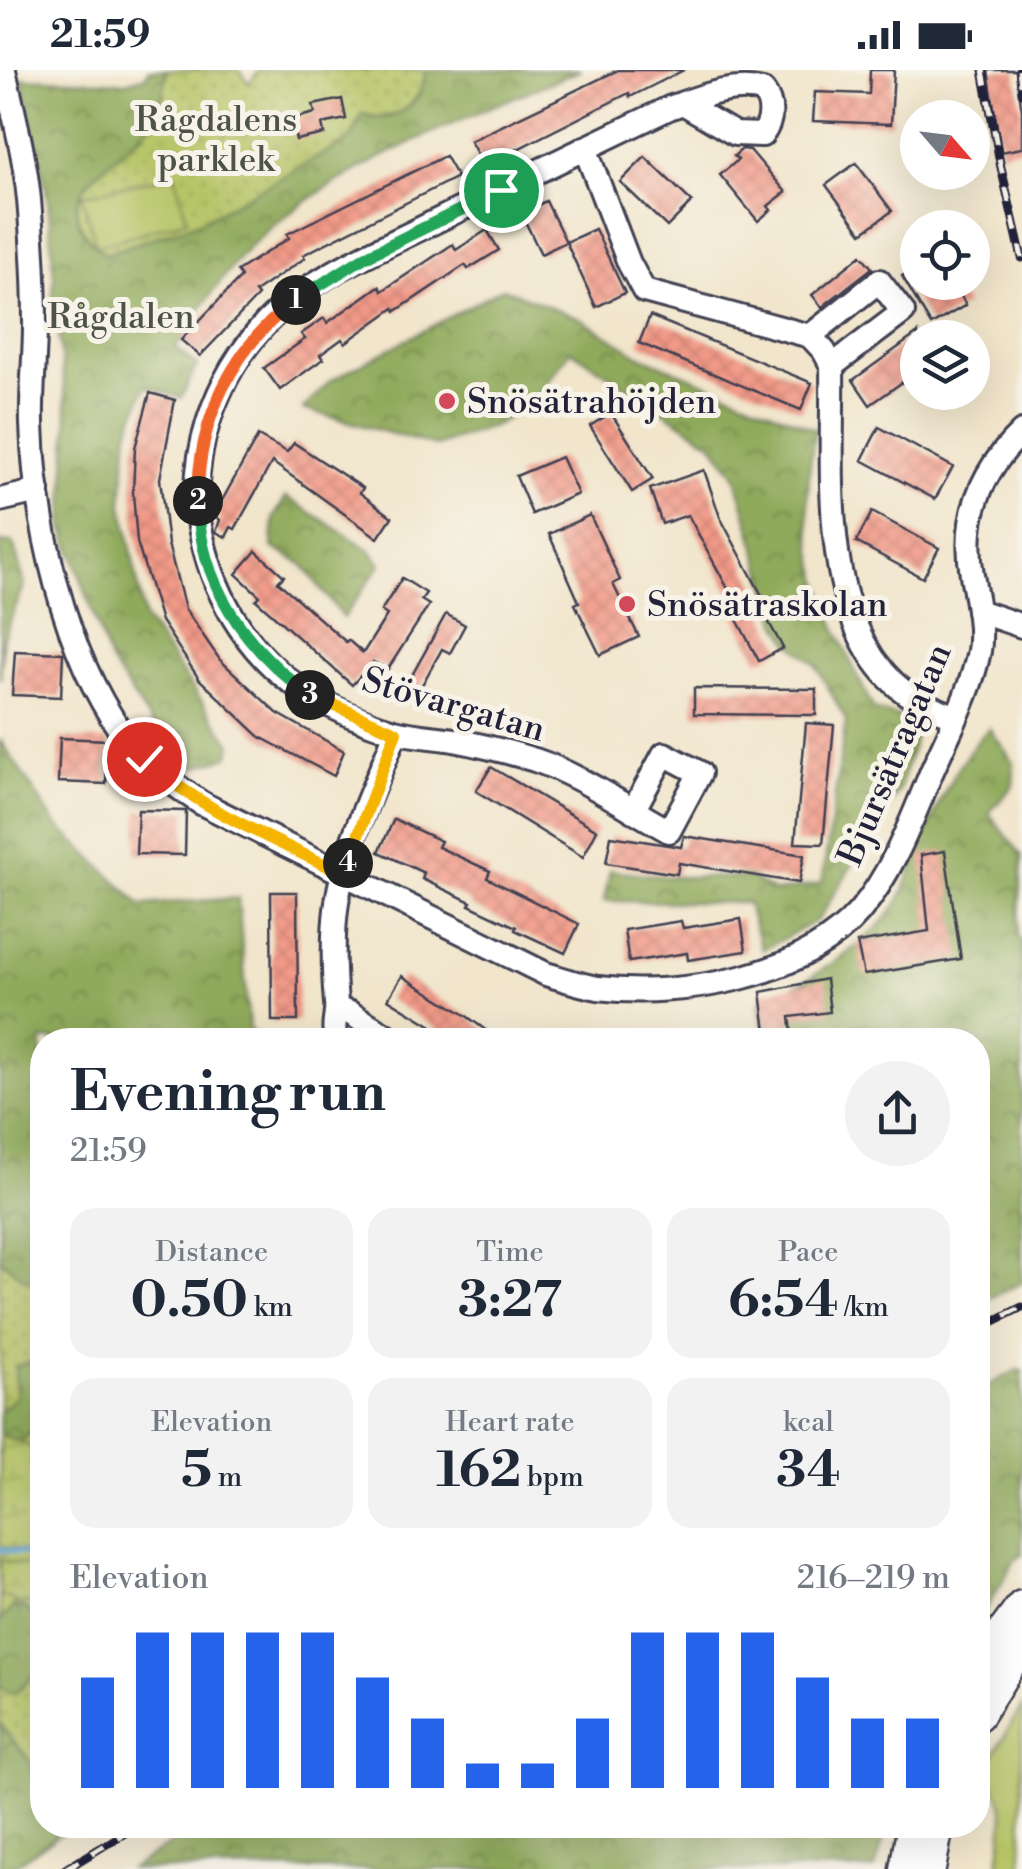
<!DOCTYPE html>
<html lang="en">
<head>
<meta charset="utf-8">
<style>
	body { margin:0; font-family:"Libre Bodoni",serif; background:#f2f2f3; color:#1f2937; height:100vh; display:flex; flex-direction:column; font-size:38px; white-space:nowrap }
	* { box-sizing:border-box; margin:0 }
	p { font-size:32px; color:#747a83 }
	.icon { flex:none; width:55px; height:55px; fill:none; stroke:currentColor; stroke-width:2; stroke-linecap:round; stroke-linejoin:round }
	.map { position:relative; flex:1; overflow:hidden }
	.panel { position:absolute; left:30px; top:958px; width:960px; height:810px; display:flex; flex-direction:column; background:#fff; border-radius:40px; box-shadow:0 10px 40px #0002 }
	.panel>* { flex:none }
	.needle { width:65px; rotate:118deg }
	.controls { position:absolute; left:900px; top:30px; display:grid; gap:20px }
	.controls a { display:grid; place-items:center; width:90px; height:90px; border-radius:50%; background:#fff; box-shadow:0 10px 40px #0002; font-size:50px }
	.pin { position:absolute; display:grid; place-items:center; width:85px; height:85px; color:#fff; margin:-42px; border:5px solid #fff; border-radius:50%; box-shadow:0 2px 10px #0007 }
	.km { position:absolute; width:50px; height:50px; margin:-25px; border-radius:50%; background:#222; color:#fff; font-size:28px; line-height:50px; text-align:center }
	.round { display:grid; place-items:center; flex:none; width:105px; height:105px; border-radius:52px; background:#f2f2f3 }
	.summary { display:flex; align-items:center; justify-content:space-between; height:170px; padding:0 40px }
	h1 { font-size:55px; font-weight:800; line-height:75px }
	.metrics { display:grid; grid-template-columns:repeat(3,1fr); gap:15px; height:170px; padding:10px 40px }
	.metrics div { display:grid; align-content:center; border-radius:25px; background:#f2f2f3; text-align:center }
	.metrics b { font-size:50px; font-weight:800 }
	.metrics small { font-size:28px; font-weight:400 }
	.metrics p { font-size:28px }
	.chart { height:280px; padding:20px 40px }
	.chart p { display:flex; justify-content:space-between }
	.chart svg { width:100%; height:180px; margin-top:10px; stroke:#2563eb; stroke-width:6 }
	.status { display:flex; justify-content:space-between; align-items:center; height:70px; padding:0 50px; background:#fff; direction:ltr }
	.status svg { height:28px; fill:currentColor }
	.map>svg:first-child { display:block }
</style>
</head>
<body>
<div class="status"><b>21:59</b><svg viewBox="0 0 49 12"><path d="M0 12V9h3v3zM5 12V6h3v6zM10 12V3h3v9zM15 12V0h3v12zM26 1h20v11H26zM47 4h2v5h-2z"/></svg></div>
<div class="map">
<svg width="1022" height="1799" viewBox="0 0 1022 1799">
	<defs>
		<pattern id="green-dots" width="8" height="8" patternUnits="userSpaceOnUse" patternTransform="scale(2.5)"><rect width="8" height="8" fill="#b6c466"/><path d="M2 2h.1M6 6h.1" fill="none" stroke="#9ca859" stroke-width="1.8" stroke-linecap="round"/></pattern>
		<pattern id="forest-crowns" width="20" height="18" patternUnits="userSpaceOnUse" patternTransform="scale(2.5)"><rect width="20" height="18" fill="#90aa5b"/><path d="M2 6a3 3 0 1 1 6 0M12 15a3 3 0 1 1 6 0" fill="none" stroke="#758a4c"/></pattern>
		<pattern id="wetland-marsh" width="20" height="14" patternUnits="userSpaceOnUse" patternTransform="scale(2.5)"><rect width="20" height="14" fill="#b6c466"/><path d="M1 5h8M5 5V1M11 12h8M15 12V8" fill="none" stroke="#9ca859"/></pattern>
		<pattern id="building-cross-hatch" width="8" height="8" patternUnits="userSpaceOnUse" patternTransform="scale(2.5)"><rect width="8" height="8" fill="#f29a88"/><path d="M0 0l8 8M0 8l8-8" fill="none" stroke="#cf8476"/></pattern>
	</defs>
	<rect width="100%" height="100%" fill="#f7f3e8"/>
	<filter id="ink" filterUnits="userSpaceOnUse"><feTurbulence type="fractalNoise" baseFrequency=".01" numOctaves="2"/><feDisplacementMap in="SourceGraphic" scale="20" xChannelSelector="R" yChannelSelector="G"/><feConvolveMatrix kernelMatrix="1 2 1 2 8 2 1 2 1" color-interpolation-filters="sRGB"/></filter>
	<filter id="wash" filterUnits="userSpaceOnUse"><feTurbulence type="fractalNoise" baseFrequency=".0048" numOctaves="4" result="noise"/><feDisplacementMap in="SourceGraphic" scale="40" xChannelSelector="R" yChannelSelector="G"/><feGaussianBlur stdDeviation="2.25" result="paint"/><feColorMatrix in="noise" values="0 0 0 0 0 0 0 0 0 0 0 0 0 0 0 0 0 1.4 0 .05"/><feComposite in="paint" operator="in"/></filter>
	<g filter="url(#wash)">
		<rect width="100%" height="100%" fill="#f1e5cb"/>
		<g fill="url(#green-dots)" stroke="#6c7350" stroke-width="2.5">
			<path d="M 167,0 L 240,0 L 249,14 L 259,0 L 426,0 C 422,34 396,55 362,44 L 351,69 L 198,153 L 105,184 C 58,146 75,119 115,84 C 123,77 134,73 141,65 C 154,50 162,20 167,0 Z"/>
			<polygon points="0,1184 42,1221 42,1755 74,1755 9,1799 0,1799"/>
		</g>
		<g fill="url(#forest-crowns)" stroke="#59664b" stroke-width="2.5">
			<path d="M 148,0 L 167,0 C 163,14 163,34 156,46 C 127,93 28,123 105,184 L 198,153 L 351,69 L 362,44 C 396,56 422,34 426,0 L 581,0 C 477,43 319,101 242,185 C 217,214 196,245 176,278 L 197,295 L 181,328 L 146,316 L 128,362 L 122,431 L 144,548 L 232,675 L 228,687 L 196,697 L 172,683 L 110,592 L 63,457 L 68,352 L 59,268 L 52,236 L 54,209 L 48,129 L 22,8 L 126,12 L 146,6 Z"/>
			<path d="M 503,218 L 581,249 L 640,286 L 815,359 C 812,382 808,405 808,428 C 807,504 841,573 874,640 L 920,652 L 899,720 L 818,850 L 762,880 L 747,833 L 604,831 L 610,800 L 671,807 L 749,807 L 776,822 L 822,813 L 846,650 L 815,594 L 789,572 L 778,553 L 735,405 L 713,374 L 571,280 L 531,334 L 496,355 L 436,376 L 303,339 L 330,311 Z"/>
			<polygon points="286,427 370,480 381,494 343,548 302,494 272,477 274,447"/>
			<polygon points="0,472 13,473 25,514 3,568 0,610"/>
			<path d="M 989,658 L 1014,693 L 1013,716 L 989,743 L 1022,786 L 1018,866 L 1022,872 L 1022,1213 L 978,1233 L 978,970 L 764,970 L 759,932 C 802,916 879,870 900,828 C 908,812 913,794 920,777 C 937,735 957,691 989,658 Z"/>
			<polygon points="0,670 55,753 141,835 238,828 249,956 257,970 42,970 42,1218 19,1205 0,1189"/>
			<polygon points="31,1291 42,1292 42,1364 33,1362 17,1373 0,1440 0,1341 17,1326 15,1297"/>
			<polygon points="1017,1300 1022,1301 1022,1485 1015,1490 978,1553 978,1326 985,1317"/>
			<polygon points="14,1536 25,1538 40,1550 42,1598 14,1624 0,1617 0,1551"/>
			<polygon points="0,1654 42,1706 42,1755 54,1755 54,1767 9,1799 0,1799"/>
			<polygon points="201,1755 887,1755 875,1799 130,1799"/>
		</g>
		<g fill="url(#wetland-marsh)" stroke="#6c7350" stroke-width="2.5">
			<polygon points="0,1364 35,1378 33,1393 42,1407 42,1485 0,1476"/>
			<polygon points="0,1490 42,1499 42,1533 18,1533 0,1524"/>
		</g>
		<g fill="#b6c466" stroke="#6c7350" stroke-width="2.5">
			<polygon points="175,105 187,150 96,176 82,125"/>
			<path d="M 1022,1636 L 1022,1799 L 998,1799 C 1002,1764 1014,1729 982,1704 Z"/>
		</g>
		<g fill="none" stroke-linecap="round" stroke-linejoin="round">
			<polyline stroke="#68abdd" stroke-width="5" points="0,1479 42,1487"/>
		</g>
		<g id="blocks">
			<g fill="url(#building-cross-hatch)">
				<polygon points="618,0 684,0 630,27 629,23 484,96 470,71"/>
				<polygon points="870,0 894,0 891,54 813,51 815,22 869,24"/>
				<polygon points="988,0 1016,0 1022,41 1022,78 1001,82"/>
				<polygon points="342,29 346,49 322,54 324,64 296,70 291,49 315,43 313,35"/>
				<polygon points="742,79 750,80 786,122 768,136 771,140 758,151 720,105 738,90 734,86"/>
				<polygon points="445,86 457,107 303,185 305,188 255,222 258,226 200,286 181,270 241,207 237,201 289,168 287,164"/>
				<polygon points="645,87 692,132 667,157 620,112"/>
				<polygon points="856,93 892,141 862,163 826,115"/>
				<polygon points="546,131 566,172 541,184 521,143"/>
				<polygon points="595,159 625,223 596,237 566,172"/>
				<polygon points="487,160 499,180 468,199 465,195 396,241 394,238 345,273 342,269 320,285 323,289 280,320 264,298 305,269 301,264 324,248 327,253 379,216 382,221 453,174 456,180"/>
				<polygon points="861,185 872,198 822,237 812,225"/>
				<polygon points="918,197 918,212 953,212 966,235 931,255 902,206"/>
				<polygon points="650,246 812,313 801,340 639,273"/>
				<polygon points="918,263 918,301 870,335 853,310"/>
				<polygon points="150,323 175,330 160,409 168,474 185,539 220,590 277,643 344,681 334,706 260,667 199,609 161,551 137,472 133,423 135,378"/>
				<polygon points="611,343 653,409 632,422 590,356"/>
				<polygon points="879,357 953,397 935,429 862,390"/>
				<polygon points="258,366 287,382 294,373 363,418 360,423 392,447 378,468 272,392 235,459 231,457 226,467 216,462 220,450 214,445"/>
				<polygon points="561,387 578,424 532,444 516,406"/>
				<polygon points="704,400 720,447 768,537 762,540 783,578 759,591 734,544 740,541 688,445 662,454 650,419"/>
				<polygon points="872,442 939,478 923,508 856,472"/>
				<polygon points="590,445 620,510 613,514 639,567 600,585 575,534 579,532 549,464"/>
				<polygon points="256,481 284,506 278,512 346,572 348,570 363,583 387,545 381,541 402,508 426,523 421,530 429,535 388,599 373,592 352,615 256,530 260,526 236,504"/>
				<polygon points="446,544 465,555 450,583 442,579 418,622 406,616"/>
				<polygon points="15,581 63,583 61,627 12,625"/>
				<polygon points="694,618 816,619 816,645 694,644"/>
				<polygon points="806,653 834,655 823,774 795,773"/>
				<polygon points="60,668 108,670 106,714 58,712"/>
				<polygon points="491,697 597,760 583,787 476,721"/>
				<polygon points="138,740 186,741 185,785 136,784"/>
				<polygon points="394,749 441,771 438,777 490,801 487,808 579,854 565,883 515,860 516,857 469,835 471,832 422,809 424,803 379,782"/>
				<polygon points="611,766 681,777 684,766 804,785 799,813 679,793 677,804 606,793"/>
				<polygon points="945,781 961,889 864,905 857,873 929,861 921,785"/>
				<polygon points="271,822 297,822 298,951 272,951"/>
				<polygon points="741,849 746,881 688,890 687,883 629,892 624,860 681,851 683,858"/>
				<polygon points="402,906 464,944 499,970 455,970 388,929"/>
				<polygon points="826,909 830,942 790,947 793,970 767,970 761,922"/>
			</g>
		</g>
	</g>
	<g filter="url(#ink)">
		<use href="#blocks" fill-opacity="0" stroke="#413f51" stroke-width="2.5"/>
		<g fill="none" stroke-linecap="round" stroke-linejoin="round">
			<defs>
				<g id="minor">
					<path d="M 4,0 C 14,46 27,94 30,142 C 33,179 35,217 35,255 C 35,288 31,321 32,354 C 35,453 64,581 122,663 C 144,693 171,713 201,733 L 546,904 C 563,909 580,915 598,918 C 680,928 802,908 859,842 C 893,802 912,749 932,701 C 949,662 971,622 979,581 C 983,557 976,529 972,505 C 962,448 980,402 1022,362"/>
					<path d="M 585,78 L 629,193 L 644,221 L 810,266 L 824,281 L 832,296 C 834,397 815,556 907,624 C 921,634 940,640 956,647"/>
					<polyline points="810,266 879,211 903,242 832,296"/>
					<polyline points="0,430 38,421"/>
					<polyline points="978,541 1022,556"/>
					<path d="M 633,741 L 664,684 L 700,703 L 669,761 C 625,737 582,706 535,690 C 509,682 480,675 454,670 C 434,667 413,666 394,661 C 366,653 336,640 311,625 C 252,591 216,531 202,467 C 185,391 214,307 268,251 C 311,207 376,181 430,154 C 510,115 589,76 669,38 C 698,28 732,13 763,21 C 773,34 773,51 762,65 L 735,64 L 683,33"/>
					<polyline points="337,939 350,943 394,970"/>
					<path d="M 338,970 C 330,957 338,947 336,933 C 333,898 332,866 337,832 C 345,776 376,714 396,662"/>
				</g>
				<g id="major">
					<polyline points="978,1596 1022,1536"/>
					<polyline points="978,1645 1022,1575"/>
					<polyline points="905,1799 913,1755"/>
					<polyline points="930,1799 938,1755"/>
				</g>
			</defs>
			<use href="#minor" stroke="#413f51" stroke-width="28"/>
			<use href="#major" stroke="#413f51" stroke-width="35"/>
			<use href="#minor" stroke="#fff" stroke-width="22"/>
			<use href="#major" stroke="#fff" stroke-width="30"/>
			<defs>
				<g id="rail">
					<polyline points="983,0 1000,93 1022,188"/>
					<polyline points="1019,0 1022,23"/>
					<polyline points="978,1259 1022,1237"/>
					<polyline points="66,1799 138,1755"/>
				</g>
			</defs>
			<use href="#rail" stroke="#22223b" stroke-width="9"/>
			<use href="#rail" stroke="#f7f3e8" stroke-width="5" stroke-dasharray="15" stroke-linecap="butt"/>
		</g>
	</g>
	<g fill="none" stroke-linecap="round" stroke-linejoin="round" filter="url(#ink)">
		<defs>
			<polyline id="split-1" points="296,230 365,187 501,120"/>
			<path id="split-2" d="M 198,431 C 197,351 232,278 296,230"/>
			<path id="split-3" d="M 198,431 C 199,513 245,578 310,625"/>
			<polyline id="split-4" points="310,625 396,662 348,793"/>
			<path id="split-5" d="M 144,689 C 201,741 276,770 344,804 L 348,793"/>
		</defs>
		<use href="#split-1" stroke="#fff" stroke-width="20"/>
		<use href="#split-2" stroke="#fff" stroke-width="20"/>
		<use href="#split-3" stroke="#fff" stroke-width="20"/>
		<use href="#split-4" stroke="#fff" stroke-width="20"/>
		<use href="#split-5" stroke="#fff" stroke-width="20"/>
		<use href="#split-1" stroke="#22a559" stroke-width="12"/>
		<use href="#split-2" stroke="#f0652b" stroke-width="12"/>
		<use href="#split-3" stroke="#22a559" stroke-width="12"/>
		<use href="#split-4" stroke="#f5b400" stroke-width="12"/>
		<use href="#split-5" stroke="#f5b400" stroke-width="12"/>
	</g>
	<g fill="#d1495b" stroke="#f7f3e8" stroke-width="4">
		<circle cx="447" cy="331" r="10"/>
		<circle cx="627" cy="534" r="10"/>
	</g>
	<g text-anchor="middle" stroke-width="10" stroke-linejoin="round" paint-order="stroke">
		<g font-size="35" fill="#4e5348" stroke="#f7f3e8">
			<text x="216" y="61">Rågdalens<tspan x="216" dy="40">parklek</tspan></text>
			<text x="121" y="258">Rågdalen</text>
		</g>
		<g font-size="35" fill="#22223b" stroke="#f7f3e8" text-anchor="start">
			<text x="467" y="343">Snösätrahöjden</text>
			<text x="647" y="546">Snösätraskolan</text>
		</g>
		<g font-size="35" fill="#22223b" stroke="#f7f3e8">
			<text transform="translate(454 634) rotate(16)" y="12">Stövargatan</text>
			<text transform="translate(894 684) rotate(-67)" y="12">Bjursätragatan</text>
		</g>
	</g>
</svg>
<div class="controls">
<a><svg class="needle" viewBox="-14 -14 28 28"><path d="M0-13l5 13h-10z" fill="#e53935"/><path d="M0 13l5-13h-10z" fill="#747a83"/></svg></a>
<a><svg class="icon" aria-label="locate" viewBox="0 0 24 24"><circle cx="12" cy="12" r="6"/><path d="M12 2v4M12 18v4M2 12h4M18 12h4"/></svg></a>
<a><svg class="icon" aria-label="layers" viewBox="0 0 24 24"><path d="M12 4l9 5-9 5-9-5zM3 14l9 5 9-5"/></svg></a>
</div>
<div class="pin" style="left:501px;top:120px;background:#1e9e55"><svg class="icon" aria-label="arrive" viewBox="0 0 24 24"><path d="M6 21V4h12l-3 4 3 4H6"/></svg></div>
<div class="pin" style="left:144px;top:689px;background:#d93025"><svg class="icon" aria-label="check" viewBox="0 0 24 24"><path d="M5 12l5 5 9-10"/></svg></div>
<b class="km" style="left:296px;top:230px">1</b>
<b class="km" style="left:198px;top:431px">2</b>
<b class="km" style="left:310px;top:625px">3</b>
<b class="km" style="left:348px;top:793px">4</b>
<section class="panel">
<div class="summary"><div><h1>Evening run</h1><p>21:59</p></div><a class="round"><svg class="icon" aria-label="share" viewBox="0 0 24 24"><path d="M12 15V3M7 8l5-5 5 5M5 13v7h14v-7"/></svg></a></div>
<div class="metrics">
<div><p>Distance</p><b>0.50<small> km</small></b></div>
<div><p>Time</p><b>3:27</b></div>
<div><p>Pace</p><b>6:54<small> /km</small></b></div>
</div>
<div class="metrics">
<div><p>Elevation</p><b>5<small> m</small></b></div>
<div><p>Heart rate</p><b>162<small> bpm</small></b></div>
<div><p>kcal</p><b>34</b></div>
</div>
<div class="chart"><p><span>Elevation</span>216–219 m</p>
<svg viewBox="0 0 160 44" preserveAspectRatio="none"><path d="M5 44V17M15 44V6M25 44V6M35 44V6M45 44V6M55 44V17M65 44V27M75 44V38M85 44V38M95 44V27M105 44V6M115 44V6M125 44V6M135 44V17M145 44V27M155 44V27"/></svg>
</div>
</section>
</div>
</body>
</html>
